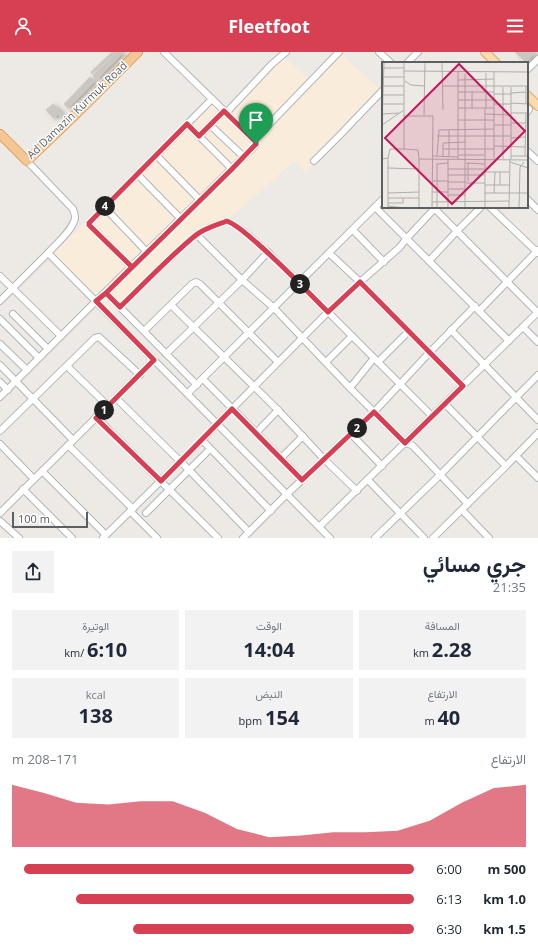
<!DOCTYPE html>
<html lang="ar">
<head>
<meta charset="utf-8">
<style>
	body { margin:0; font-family:"Open Sans",Vazirmatn,sans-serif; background:#f2f2f3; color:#1f2937; direction:rtl; height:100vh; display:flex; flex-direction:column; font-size:15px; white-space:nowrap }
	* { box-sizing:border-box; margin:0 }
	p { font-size:13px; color:#747a83 }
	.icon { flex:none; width:22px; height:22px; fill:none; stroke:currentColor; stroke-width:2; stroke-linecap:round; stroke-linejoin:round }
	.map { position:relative; height:486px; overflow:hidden; direction:ltr }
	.panel { display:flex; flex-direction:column; background:#fff; flex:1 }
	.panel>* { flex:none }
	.scale { position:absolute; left:12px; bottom:10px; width:76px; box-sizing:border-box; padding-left:4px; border:2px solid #5c6062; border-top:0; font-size:11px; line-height:14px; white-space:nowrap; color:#5c6062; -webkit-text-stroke:3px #fff; paint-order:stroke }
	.pin { position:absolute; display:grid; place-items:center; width:34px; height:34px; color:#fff; margin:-41px -17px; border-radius:50% 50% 50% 0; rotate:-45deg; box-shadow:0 0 4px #0007 }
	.pin .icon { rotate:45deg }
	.km { position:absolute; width:20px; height:20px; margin:-10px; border-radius:50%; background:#222; color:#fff; font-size:11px; line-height:20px; text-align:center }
	.round { display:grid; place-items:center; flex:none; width:42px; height:42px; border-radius:0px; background:#f2f2f3 }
	.overview { display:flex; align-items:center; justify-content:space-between; height:68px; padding:0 12px }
	h1 { font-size:22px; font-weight:700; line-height:30px }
	.metrics { display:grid; grid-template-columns:repeat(3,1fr); gap:6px; height:68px; padding:4px 12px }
	.metrics div { display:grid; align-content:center; border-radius:0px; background:#f2f2f3; text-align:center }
	.metrics b { font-size:20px; font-weight:700 }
	.metrics small { font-size:11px; font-weight:400 }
	.metrics p { font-size:11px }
	.chart { height:112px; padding:8px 12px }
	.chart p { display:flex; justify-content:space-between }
	.chart svg { width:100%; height:72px; margin-top:4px; fill:#d73f53; opacity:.7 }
	ul { padding:0 12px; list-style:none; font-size:13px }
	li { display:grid; grid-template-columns:64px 48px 1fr; align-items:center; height:30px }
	li i { height:10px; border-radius:5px; background:#d73f53 }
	header { display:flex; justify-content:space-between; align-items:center; height:52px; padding:0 12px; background:#d73f53; color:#fff; font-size:18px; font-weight:700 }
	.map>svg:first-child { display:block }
</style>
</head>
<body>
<header><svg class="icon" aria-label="menu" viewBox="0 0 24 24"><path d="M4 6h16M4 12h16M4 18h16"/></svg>Fleetfoot<svg class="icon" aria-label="person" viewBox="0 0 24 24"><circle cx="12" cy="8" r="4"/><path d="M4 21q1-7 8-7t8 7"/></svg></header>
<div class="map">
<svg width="538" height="486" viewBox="0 0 538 486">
	<defs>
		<filter id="shadow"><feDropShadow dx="3" dy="1.5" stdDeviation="2" flood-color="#0004"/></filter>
	</defs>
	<rect width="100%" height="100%" fill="#ede9e4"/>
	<polygon fill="#faecdb" points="340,0 383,41 383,42 306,120 293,110 243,155 212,178 206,173 194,182 114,261 53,201 102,154 208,47 225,63 284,5 310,28"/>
	<g fill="#cac6c2" stroke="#d1c9c2" filter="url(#shadow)">
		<polygon points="112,0 116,0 92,22 91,20"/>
		<polygon points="117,0 124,0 97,27 93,23"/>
		<polygon points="515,0 536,0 526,10"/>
		<polygon points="90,25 95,29 68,56 64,52"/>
		<polygon points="53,52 63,62 61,64 58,62 54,66 46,58"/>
	</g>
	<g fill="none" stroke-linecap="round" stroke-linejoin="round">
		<defs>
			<g id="minor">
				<polyline points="379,0 391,11"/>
				<polyline points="407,11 418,0"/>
				<polyline points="527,18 538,7"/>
				<polyline points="527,60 529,57"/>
				<polyline points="226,61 272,12 286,0"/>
				<polyline points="187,72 232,117"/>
				<polyline points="210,73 244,105"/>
				<polyline points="199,84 224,59"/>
				<polyline points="254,88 339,0"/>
				<polyline points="527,99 538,109"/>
				<polyline points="156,103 200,148"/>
				<path d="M 27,109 L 73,157 C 74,160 75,163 75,166 C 73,178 56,192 48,201 L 330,486"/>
				<polyline points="314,109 339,84 383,38"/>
				<polyline points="137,122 181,167"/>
				<polyline points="527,147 538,158"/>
				<polyline points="104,155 147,200"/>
				<polyline points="375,155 509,289"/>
				<polyline points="433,155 537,260"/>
				<polyline points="490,155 538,201"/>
				<polyline points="353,178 384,210"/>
				<polyline points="197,183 242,228 274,256 350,336 405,391 409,392 413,394 468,452"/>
				<polyline points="329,201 360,230 463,334"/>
				<polyline points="429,209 457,179 481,155"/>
				<polyline points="132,215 89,173 89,171 212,47"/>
				<polyline points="0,224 61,284"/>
				<polyline points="106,241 197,333"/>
				<polyline points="0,249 48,201"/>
				<polyline points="171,253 278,358 324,407 357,439"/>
				<path d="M 120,255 C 145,231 169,205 196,183 C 205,176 217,173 227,169 C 243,176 255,190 268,200 L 432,364"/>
				<polyline points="479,259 538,198"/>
				<polyline points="13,262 48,297"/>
				<polyline points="0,267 39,306"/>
				<polyline points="523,275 538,290"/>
				<polyline points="451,278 538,368"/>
				<polyline points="144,279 192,232 196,230 200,232 278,310"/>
				<polyline points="0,292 27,318"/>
				<polyline points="166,302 242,228 268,200"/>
				<polyline points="326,310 352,284"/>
				<polyline points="378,310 408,280"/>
				<polyline points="0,313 73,388"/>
				<polyline points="67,314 108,354"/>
				<polyline points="203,327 281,406 302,428"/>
				<polyline points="0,330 8,338"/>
				<polyline points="350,336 374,306"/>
				<polyline points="188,341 383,147"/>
				<polyline points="0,345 96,249 256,93 256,91 254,88 164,0"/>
				<polyline points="116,346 189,418 249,480"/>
				<polyline points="445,352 506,414"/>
				<polyline points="96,365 218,486"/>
				<polyline points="0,379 95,286 99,285 140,323"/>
				<polyline points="256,381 278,358"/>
				<polyline points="351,382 382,414"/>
				<polyline points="202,388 271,459"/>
				<polyline points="0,392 34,427"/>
				<polyline points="68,393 133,457"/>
				<polyline points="516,404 538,426"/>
				<polyline points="281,406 303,384"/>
				<polyline points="42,419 106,483"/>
				<polyline points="368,428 424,486"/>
				<polyline points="23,437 72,486"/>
				<polyline points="462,458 489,486"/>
				<polyline points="130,459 157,486"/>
				<polyline points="0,461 154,308"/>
				<polyline points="146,461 210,397"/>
				<polyline points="0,469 19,486"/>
				<polyline points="319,475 538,260"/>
				<polyline points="103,486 202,388 217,372 328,260 360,230 399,196 407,186 436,155"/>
				<polyline points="243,486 287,442 374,360 429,301 475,254"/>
				<polyline points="375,486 440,423 538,323"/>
				<polyline points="433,486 506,414 538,381"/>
			</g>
			<g id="major">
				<polyline points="485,0 496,11"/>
				<polyline points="527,43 538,54"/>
			</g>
			<polyline id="highway" points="0,82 27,109 72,66 138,0"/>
		</defs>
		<use href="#minor" stroke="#b1b5b7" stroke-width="8"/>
		<use href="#major" stroke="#e2a667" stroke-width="10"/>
		<use href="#highway" stroke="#d97417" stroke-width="10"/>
		<use href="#minor" stroke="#fff" stroke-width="6"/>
		<use href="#major" stroke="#f6dcaf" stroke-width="8"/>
		<use href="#highway" stroke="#f2c795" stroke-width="9"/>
	</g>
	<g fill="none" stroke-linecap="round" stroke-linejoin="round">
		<defs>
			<path id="route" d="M 256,92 L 232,117 L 106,241 L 96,249 L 154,308 L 96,366 L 161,429 L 232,357 L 302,428 L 374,360 L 405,391 L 463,334 L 360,230 L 328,260 C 305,237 282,213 257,191 C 247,183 239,174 227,169 C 217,173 205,176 196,183 C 170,204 145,231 120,255 L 106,241 L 132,215 L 89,173 L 89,171 L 187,72 L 199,84 L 224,59 L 254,88 L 256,90 L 256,92"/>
		</defs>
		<use href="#route" stroke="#fff" stroke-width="8"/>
		<use href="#route" stroke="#d73f53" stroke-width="5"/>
	</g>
	<g text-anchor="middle" stroke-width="3" stroke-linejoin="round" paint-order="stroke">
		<g font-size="11" fill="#5c6062" stroke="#fff">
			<text transform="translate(77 58) rotate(-44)" y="4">Ad Damazin Kurmuk Road</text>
		</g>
	</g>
	<g transform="translate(382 10)">
		<rect width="146" height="146" fill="#ede9e4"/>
		<path fill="none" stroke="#afaeac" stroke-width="1" d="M 60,0 L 61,48M 0,6 L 22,6M 22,9 L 146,10M 104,11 L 104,46M 83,12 L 83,146M 0,15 L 22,15M 76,18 L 112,17M 23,19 L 29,23 L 43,24M 0,24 L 22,24M 60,24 L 146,24M 144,24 L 144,42M 76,30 L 112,30M 90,30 L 90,46M 129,31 L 144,30M 112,32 L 129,32M 0,33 L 22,33M 76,38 L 112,38M 129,41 L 146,42M 0,42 L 22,42M 112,42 L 129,42M 76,46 L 112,46M 129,51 L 146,51M 0,52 L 17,51M 103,52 L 129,53M 42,53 L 43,0M 22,54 L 51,54 L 50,146M 76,58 L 112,58M 129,61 L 143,61M 0,63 L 2,0M 0,63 L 22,48M 112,63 L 129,63M 55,74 L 129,74M 129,76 L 143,75M 112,84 L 143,85M 22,87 L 36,88 L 37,97 L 146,98M 61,87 L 112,87M 76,93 L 103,93M 51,94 L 76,95M 55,94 L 57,68 L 112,67M 61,94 L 61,81 L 84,80M 67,94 L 67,67M 129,94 L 146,94M 143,94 L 144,51M 0,97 L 6,96 L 8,87 L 22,87 L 22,0M 37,97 L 37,146M 76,97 L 76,10M 112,97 L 112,10M 121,97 L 121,25M 129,97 L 129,25M 128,100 L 146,106M 84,101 L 103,102M 6,106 L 37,107M 66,107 L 103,107M 103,110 L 127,110M 66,113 L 103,113M 50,119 L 66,119M 86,119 L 86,101M 66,120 L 84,120M 84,121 L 103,121M 103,123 L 127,123M 118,123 L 118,110M 66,127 L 84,127M 50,130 L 66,130M 6,131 L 37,130M 102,131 L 146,131M 112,131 L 113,110M 66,133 L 84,133M 6,136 L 37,136M 50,140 L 127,139M 6,141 L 21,141 L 21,136M 6,144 L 23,146M 6,146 L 6,96M 55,146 L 55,102 L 66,101M 66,146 L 66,97M 103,146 L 103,46M 127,146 L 128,97M 137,146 L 138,105 L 142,100"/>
		<path fill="#c2185b" fill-opacity="0.15" stroke="#c2185b" stroke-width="2" d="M 77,2 L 143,69 L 70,142 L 3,76 Z"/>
		<rect width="146" height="146" fill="none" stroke="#5c6062" stroke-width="2"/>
	</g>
</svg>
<div class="scale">100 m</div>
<div class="pin" style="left:256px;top:92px;background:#1e9e55"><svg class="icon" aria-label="arrive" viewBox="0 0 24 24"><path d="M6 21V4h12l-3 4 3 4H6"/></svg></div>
<b class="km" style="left:104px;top:358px">1</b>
<b class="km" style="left:357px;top:376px">2</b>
<b class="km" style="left:300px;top:232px">3</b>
<b class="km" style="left:105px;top:154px">4</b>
</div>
<section class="panel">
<div class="overview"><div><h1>جري مسائي</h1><p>21:35</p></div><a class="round"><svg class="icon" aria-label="share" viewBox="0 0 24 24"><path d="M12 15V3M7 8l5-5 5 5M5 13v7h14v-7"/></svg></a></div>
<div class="metrics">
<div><p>المسافة</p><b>2.28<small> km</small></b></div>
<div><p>الوقت</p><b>14:04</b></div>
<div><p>الوتيرة</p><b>6:10<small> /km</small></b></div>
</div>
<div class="metrics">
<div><p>الارتفاع</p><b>40<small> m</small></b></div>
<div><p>النبض</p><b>154<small> bpm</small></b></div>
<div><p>kcal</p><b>138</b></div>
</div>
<div class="chart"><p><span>الارتفاع</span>171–208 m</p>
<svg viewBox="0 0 160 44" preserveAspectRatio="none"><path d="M0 44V6L10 11L20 17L30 18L40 16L50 16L60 23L70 33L80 38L90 37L100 35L110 35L120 34L130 28L140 17L150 8L160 6V44z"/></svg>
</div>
<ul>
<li><b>500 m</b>6:00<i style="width:97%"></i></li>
<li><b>1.0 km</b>6:13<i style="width:84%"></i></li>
<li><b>1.5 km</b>6:30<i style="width:70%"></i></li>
</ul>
</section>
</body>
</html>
